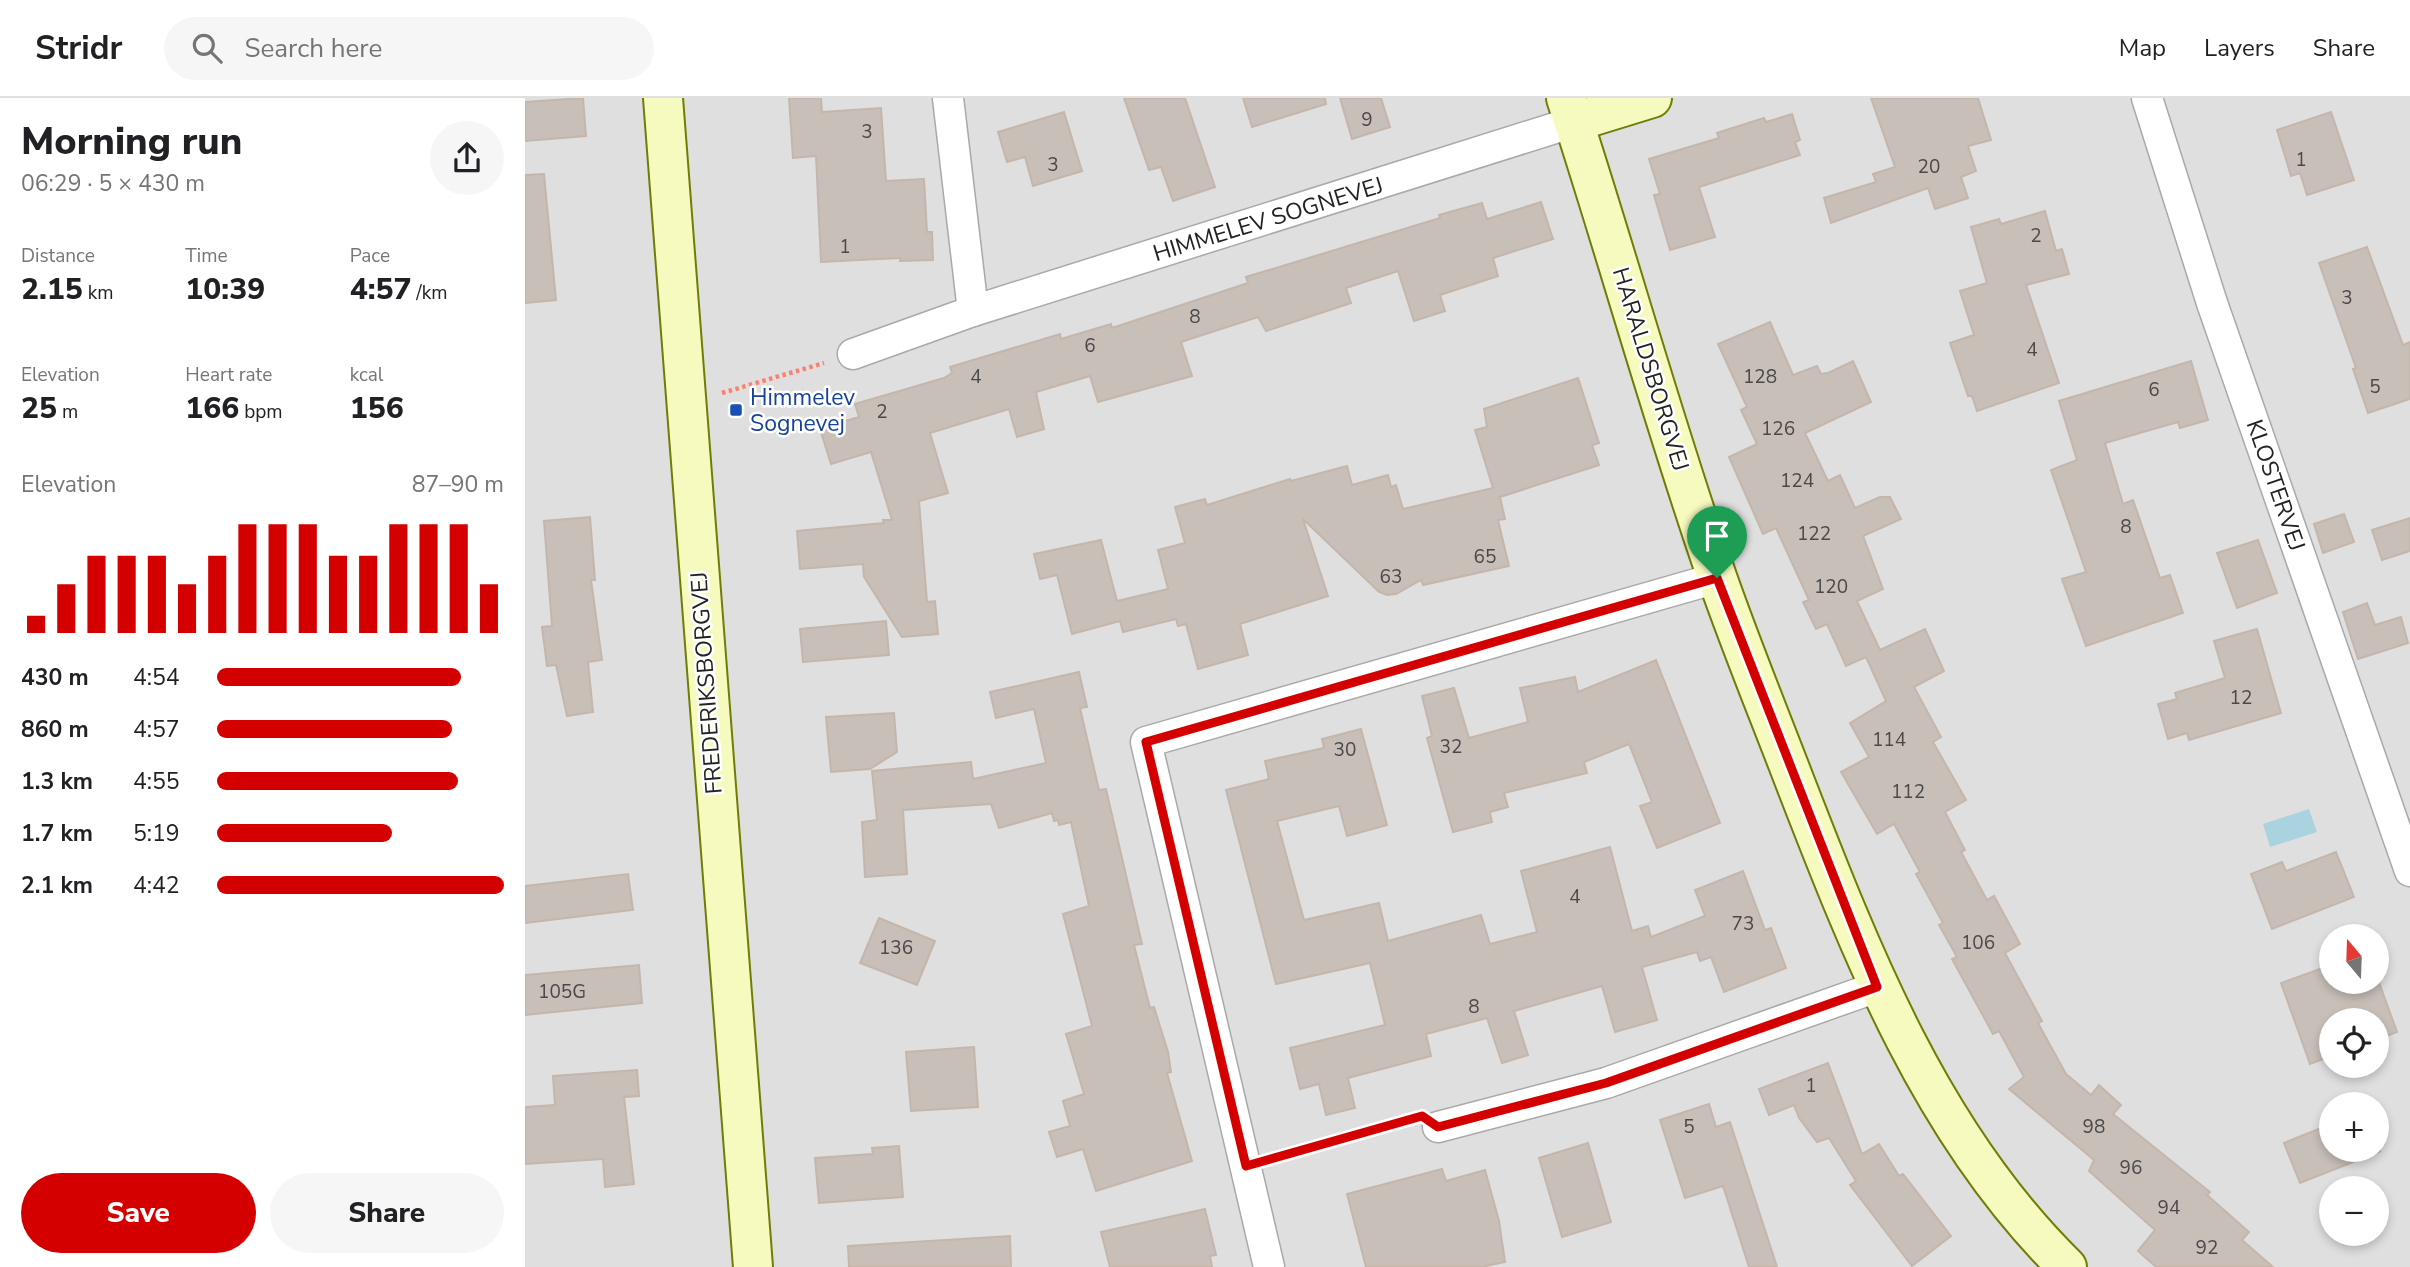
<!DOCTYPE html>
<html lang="en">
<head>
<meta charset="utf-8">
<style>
	body { margin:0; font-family:"Nunito Sans",sans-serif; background:#f6f6f6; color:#202124; height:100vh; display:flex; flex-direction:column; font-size:26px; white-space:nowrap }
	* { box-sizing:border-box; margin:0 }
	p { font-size:23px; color:#757577 }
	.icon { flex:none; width:38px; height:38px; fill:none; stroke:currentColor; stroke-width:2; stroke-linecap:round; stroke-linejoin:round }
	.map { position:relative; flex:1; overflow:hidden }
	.sheet { display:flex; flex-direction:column; background:#fff; width:525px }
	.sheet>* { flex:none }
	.needle { width:46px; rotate:341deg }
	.buttons { position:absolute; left:1794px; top:826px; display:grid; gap:14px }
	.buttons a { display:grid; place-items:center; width:70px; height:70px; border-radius:50%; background:#fff; box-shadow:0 4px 10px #0003; font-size:35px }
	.pin { position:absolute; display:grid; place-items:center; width:60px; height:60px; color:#fff; margin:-72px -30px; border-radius:50% 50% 50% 0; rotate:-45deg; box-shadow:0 0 7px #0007 }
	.pin .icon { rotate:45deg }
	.round { display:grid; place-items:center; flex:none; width:74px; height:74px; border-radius:37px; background:#f6f6f6 }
	.head { display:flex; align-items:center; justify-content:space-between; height:119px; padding:0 21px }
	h1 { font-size:38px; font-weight:800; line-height:52px }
	.metrics { display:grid; grid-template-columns:repeat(3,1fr); gap:10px; height:119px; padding:7px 21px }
	.metrics div { display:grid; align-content:center }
	.metrics b { font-size:30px; font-weight:800 }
	.metrics small { font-size:19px; font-weight:400 }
	.metrics p { font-size:19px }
	.chart { height:196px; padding:14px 21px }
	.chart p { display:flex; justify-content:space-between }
	.chart svg { width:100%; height:126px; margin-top:7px; stroke:#d40000; stroke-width:6 }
	.primary-button { display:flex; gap:14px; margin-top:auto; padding:14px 21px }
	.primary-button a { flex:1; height:80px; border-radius:42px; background:#d40000; color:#fff; font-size:28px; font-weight:800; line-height:80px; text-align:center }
	.primary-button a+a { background:#f6f6f6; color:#202124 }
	ul { padding:0 21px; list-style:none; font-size:23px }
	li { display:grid; grid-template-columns:112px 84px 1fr; align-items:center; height:52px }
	li i { height:18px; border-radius:9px; background:#d40000 }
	header { display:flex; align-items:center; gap:42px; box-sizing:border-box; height:98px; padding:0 35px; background:#fff; border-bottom:2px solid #e0e0e0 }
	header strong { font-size:33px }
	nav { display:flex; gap:38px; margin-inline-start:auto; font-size:24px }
	.search { width:490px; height:63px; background:#f6f6f6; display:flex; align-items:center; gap:18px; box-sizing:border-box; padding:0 24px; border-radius:38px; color:#757577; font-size:26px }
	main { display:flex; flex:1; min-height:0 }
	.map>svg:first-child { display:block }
</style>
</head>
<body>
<header>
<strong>Stridr</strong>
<div class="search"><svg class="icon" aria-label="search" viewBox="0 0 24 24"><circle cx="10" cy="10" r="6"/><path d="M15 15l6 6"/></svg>Search here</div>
<nav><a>Map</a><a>Layers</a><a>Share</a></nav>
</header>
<main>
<section class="sheet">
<div class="head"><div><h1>Morning run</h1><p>06:29 · 5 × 430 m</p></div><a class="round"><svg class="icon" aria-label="share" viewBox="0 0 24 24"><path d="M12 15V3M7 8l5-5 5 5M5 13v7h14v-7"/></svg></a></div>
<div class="metrics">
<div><p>Distance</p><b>2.15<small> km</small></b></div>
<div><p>Time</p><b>10:39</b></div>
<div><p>Pace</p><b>4:57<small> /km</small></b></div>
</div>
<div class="metrics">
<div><p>Elevation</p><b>25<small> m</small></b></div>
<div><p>Heart rate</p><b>166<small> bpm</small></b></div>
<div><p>kcal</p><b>156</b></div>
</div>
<div class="chart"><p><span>Elevation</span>87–90 m</p>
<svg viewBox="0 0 160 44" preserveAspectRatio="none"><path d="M5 44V38M15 44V27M25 44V17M35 44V17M45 44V17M55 44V27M65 44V17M75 44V6M85 44V6M95 44V6M105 44V17M115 44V17M125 44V6M135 44V6M145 44V6M155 44V27"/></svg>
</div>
<ul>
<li><b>430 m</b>4:54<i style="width:85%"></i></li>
<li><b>860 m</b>4:57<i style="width:82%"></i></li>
<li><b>1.3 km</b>4:55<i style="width:84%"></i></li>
<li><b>1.7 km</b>5:19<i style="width:61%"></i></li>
<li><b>2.1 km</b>4:42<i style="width:100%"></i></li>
</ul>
<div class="primary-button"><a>Save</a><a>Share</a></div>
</section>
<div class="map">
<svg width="1885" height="1169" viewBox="0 0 1885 1169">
	<rect width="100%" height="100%" fill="#f2efe9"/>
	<path fill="#e0dfdf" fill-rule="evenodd" d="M 0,0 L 1885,0 L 1885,1169 L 0,1169 ZM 1806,838 L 1852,838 L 1852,884 L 1806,884 ZM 1806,922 L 1852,922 L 1852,968 L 1806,968 ZM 1806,1006 L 1852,1006 L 1852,1052 L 1806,1052 ZM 1806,1090 L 1852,1090 L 1852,1136 L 1806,1136 Z"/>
	<polygon fill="#aad3df" points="1784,711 1792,734 1745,749 1738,726"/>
	<g fill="#c7bfb8" stroke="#c4b6ab" stroke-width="2">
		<polygon points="58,0 61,38 0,43 0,4"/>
		<polygon points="264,0 296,0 297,14 356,10 361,83 399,81 402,134 407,134 408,162 375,163 375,160 296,164 291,58 268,60"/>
		<polygon points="599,0 660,0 690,89 648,103 636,69 624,72"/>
		<polygon points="718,0 800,0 801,6 727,29"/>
		<polygon points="815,0 856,0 865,29 827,41"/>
		<polygon points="1346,0 1453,0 1466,42 1443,48 1451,73 1436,79 1443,100 1410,111 1403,90 1306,125 1299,100 1351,84 1348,76 1370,69"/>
		<polygon points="539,14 557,73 508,88 500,59 482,64 473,34"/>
		<polygon points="1806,14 1829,82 1782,97 1775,75 1766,78 1752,32"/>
		<polygon points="1267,16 1275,42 1270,44 1275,57 1174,89 1190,139 1145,152 1129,97 1135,96 1124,61 1194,40 1192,35 1239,20 1241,24"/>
		<polygon points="19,76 31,202 0,205 0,77"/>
		<polygon points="1016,104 1028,141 968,160 973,178 915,197 920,213 889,223 873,173 821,190 826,205 741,233 733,219 656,244 667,278 573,304 565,278 511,294 519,331 492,339 484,311 405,335 423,395 394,403 402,504 410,503 413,536 377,539 339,479 338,466 275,471 272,433 359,425 358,422 367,422 346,354 306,366 295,331 334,319 330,306 419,280 427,275 425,269 535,236 536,241 586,226 587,230 723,185 721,179 915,120 914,117 957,105 962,121"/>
		<polygon points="1520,113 1531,153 1537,151 1544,176 1501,187 1534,285 1452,313 1447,298 1443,298 1425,245 1449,237 1435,193 1462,185 1446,129 1474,121 1476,126"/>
		<polygon points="1842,149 1878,247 1885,244 1885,301 1843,315 1828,271 1831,270 1794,165"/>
		<polygon points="1245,224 1268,277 1292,268 1296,276 1303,275 1328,263 1346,304 1280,335 1303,383 1315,377 1330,410 1355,399 1365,399 1376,421 1338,438 1358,491 1332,503 1355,552 1400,531 1419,573 1389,589 1416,639 1408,644 1441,702 1420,714 1440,752 1436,754 1462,802 1469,798 1495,846 1480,855 1517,923 1513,925 1541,976 1566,997 1574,987 1596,1007 1588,1016 1685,1094 1682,1097 1724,1134 1717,1142 1748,1169 1631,1169 1613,1153 1630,1132 1564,1073 1569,1062 1484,991 1499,979 1474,933 1468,936 1427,861 1432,859 1414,827 1418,825 1391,776 1395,774 1369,726 1352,736 1316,674 1344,659 1325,625 1361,603 1341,559 1321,568 1302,526 1291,531 1278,504 1284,502 1251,430 1238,436 1204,359 1232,346 1216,312 1222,309 1193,246"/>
		<polygon points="1666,263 1683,322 1655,330 1653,324 1580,345 1598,406 1608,402 1635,480 1645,477 1658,515 1561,548 1537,481 1561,474 1526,372 1552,362 1534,303"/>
		<polygon points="1053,280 1074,345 1067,347 1074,367 975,399 980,421 973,422 984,468 898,487 896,482 871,496 862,497 854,494 778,421 803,498 715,526 723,557 673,571 661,526 653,528 651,521 598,534 595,523 547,536 532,477 515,481 509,456 576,442 592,503 643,491 633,452 660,445 650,409 680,401 682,407 765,381 766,383 822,368 827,387 863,377 866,389 871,387 878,411 968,390 950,332 962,329 959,311"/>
		<polygon points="1819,416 1829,444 1798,455 1789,426"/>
		<polygon points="65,419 70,482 66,482 77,562 63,564 68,614 42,618 31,567 22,568 17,529 27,528 19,423"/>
		<polygon points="1885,420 1885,453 1857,462 1847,432"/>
		<polygon points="1733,442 1752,495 1712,510 1692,455"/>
		<polygon points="1842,505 1850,527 1876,519 1883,545 1833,561 1818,514"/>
		<polygon points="361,523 364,557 278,564 275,531"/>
		<polygon points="1732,531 1756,615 1664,642 1662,635 1643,641 1633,606 1652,601 1650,595 1700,580 1689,543"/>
		<polygon points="1131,562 1195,725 1132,750 1115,708 1127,704 1104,646 1059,664 1062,675 979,695 983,709 965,714 967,724 928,734 902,640 907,638 897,598 929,590 944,640 1003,624 995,590 1050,579 1053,594"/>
		<polygon points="554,574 562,609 555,610 574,692 581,691 617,846 609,847 625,910 629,909 643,954 646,974 642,975 667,1063 571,1093 558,1051 532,1059 524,1034 545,1028 538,1003 559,996 541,936 567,928 538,816 564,808 546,724 534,727 533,722 529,723 527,715 474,730 466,706 378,712 382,776 340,779 337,724 352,722 347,673 446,664 448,681 521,665 509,611 471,620 465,594"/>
		<polygon points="369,615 372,654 345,671 306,674 301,619"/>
		<polygon points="836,631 862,727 822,738 814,708 752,723 779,822 854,805 863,843 956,817 965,846 1012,834 996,773 1085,749 1107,833 1123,828 1126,839 1180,818 1170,792 1218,773 1240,832 1246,830 1261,870 1199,894 1186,859 1175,863 1172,854 1117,869 1132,922 1090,934 1077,888 989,913 1003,957 977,965 962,920 901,936 906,958 823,980 830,1010 801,1017 794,986 775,991 765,950 860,927 845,865 751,886 701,692 744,681 740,663 799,650 797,641"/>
		<polygon points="1811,754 1829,799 1747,831 1726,776 1757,764 1761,773"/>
		<polygon points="103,776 108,812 0,825 0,788"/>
		<polygon points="354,820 410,843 392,887 335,865"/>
		<polygon points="114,867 117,905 0,917 0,877"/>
		<polygon points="1806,867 1806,884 1852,884 1852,879 1872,934 1852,942 1852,922 1806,922 1806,958 1785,966 1756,885"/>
		<polygon points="449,949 453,1009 386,1013 381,954"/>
		<polygon points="1303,965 1337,1056 1354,1046 1374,1078 1378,1076 1426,1138 1387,1168 1325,1087 1331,1083 1304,1040 1292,1044 1274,1020 1269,1007 1244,1017 1234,991"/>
		<polygon points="112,972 114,998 99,999 109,1086 80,1089 78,1061 0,1066 0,1009 30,1007 28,978"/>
		<polygon points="1184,1006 1191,1029 1205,1024 1252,1169 1224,1169 1198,1088 1160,1100 1135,1022"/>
		<polygon points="1806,1026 1806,1052 1856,1053 1775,1085 1759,1045"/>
		<polygon points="1063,1045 1086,1124 1037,1139 1014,1060"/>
		<polygon points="374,1048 378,1099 294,1105 290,1060 348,1056 347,1050"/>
		<polygon points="917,1071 921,1083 960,1072 974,1123 980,1164 956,1169 841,1169 822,1096"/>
		<polygon points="680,1111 691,1157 685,1158 687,1169 585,1169 576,1134"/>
		<polygon points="485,1138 486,1169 324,1169 323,1148"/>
	</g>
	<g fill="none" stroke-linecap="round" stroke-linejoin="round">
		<defs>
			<g id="street">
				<polyline points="423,0 448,213"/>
				<polyline points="1622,0 1687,205 1885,773"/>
				<polyline points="328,256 448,213 1049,24"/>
				<polyline points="913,1029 1081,985 1352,889"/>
				<polyline points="744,1169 621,644 1192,480"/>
			</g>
			<g id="secondary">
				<polyline points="138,0 228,1169"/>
				<path d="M 1041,0 C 1093,159 1137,321 1192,479 C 1216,548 1244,616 1270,684 C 1337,857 1407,1037 1542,1169"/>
				<polyline points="1049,24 1127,0"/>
			</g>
		</defs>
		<use href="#street" stroke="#a9a9a9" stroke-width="33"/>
		<use href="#secondary" stroke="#707d05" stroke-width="42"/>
		<g stroke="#fa8072" stroke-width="4.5" stroke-dasharray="3.5 3.5" stroke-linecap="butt">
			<polyline points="197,295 299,265"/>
			<polyline points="749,1060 885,1021"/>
		</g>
		<use href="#street" stroke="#fff" stroke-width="30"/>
		<use href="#secondary" stroke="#f7fabf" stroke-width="38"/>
	</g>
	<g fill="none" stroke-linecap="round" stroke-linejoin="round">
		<defs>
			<polygon id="route" points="1192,480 1352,889 1081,985 913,1029 897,1018 721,1068 621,644"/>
		</defs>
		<use href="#route" stroke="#fff" stroke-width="14"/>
		<use href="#route" stroke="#d40000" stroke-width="9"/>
	</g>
	<rect fill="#1a4fb4" stroke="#fff" stroke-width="2.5" x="204" y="305" width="14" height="14" rx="3.5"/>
	<g text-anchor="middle" stroke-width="5" stroke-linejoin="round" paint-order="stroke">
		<g font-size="19" fill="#4b4948">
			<text x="842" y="28">9</text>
			<text x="342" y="40">3</text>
			<text x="1776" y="68">1</text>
			<text x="528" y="73">3</text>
			<text x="1404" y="75">20</text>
			<text x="1511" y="144">2</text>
			<text x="320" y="155">1</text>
			<text x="1822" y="206">3</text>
			<text x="670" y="225">8</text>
			<text x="565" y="254">6</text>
			<text x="1507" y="258">4</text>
			<text x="451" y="285">4</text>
			<text x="1235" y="285">128</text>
			<text x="1850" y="295">5</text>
			<text x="1629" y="298">6</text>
			<text x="357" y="320">2</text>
			<text x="1253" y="337">126</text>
			<text x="1272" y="389">124</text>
			<text x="1601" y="435">8</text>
			<text x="1289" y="442">122</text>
			<text x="960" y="465">65</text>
			<text x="866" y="485">63</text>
			<text x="1306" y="495">120</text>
			<text x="1716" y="606">12</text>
			<text x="1364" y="648">114</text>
			<text x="926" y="655">32</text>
			<text x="820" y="658">30</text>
			<text x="1383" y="700">112</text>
			<text x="1050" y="805">4</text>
			<text x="1218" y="832">73</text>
			<text x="1453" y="851">106</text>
			<text x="371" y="856">136</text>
			<text x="37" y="900">105G</text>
			<text x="949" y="915">8</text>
			<text x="1286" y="994">1</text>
			<text x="1164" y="1035">5</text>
			<text x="1569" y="1035">98</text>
			<text x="1606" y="1076">96</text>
			<text x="1644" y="1116">94</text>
			<text x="1682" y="1156">92</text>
		</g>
		<g font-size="23" fill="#222" stroke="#fff">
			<text transform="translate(743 121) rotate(-17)" y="8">HIMMELEV SOGNEVEJ</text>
			<text transform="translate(1126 271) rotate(73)" y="8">HARALDSBORGVEJ</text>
			<text transform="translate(1751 387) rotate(71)" y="8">KLOSTERVEJ</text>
			<text transform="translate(181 585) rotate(-94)" y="8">FREDERIKSBORGVEJ</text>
		</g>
		<g font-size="23" fill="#164399" stroke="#fff" text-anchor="start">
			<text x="225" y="307">Himmelev<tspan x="225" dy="26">Sognevej</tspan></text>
		</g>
	</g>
</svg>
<div class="buttons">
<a><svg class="needle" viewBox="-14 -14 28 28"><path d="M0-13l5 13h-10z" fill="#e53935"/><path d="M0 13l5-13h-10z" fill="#757577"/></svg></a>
<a><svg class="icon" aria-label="locate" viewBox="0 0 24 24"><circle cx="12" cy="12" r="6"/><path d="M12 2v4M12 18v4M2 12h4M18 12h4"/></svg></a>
<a>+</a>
<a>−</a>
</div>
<div class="pin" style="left:1192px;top:480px;background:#1e9e55"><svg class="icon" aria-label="arrive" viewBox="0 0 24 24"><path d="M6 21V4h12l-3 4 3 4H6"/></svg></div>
</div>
</main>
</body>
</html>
